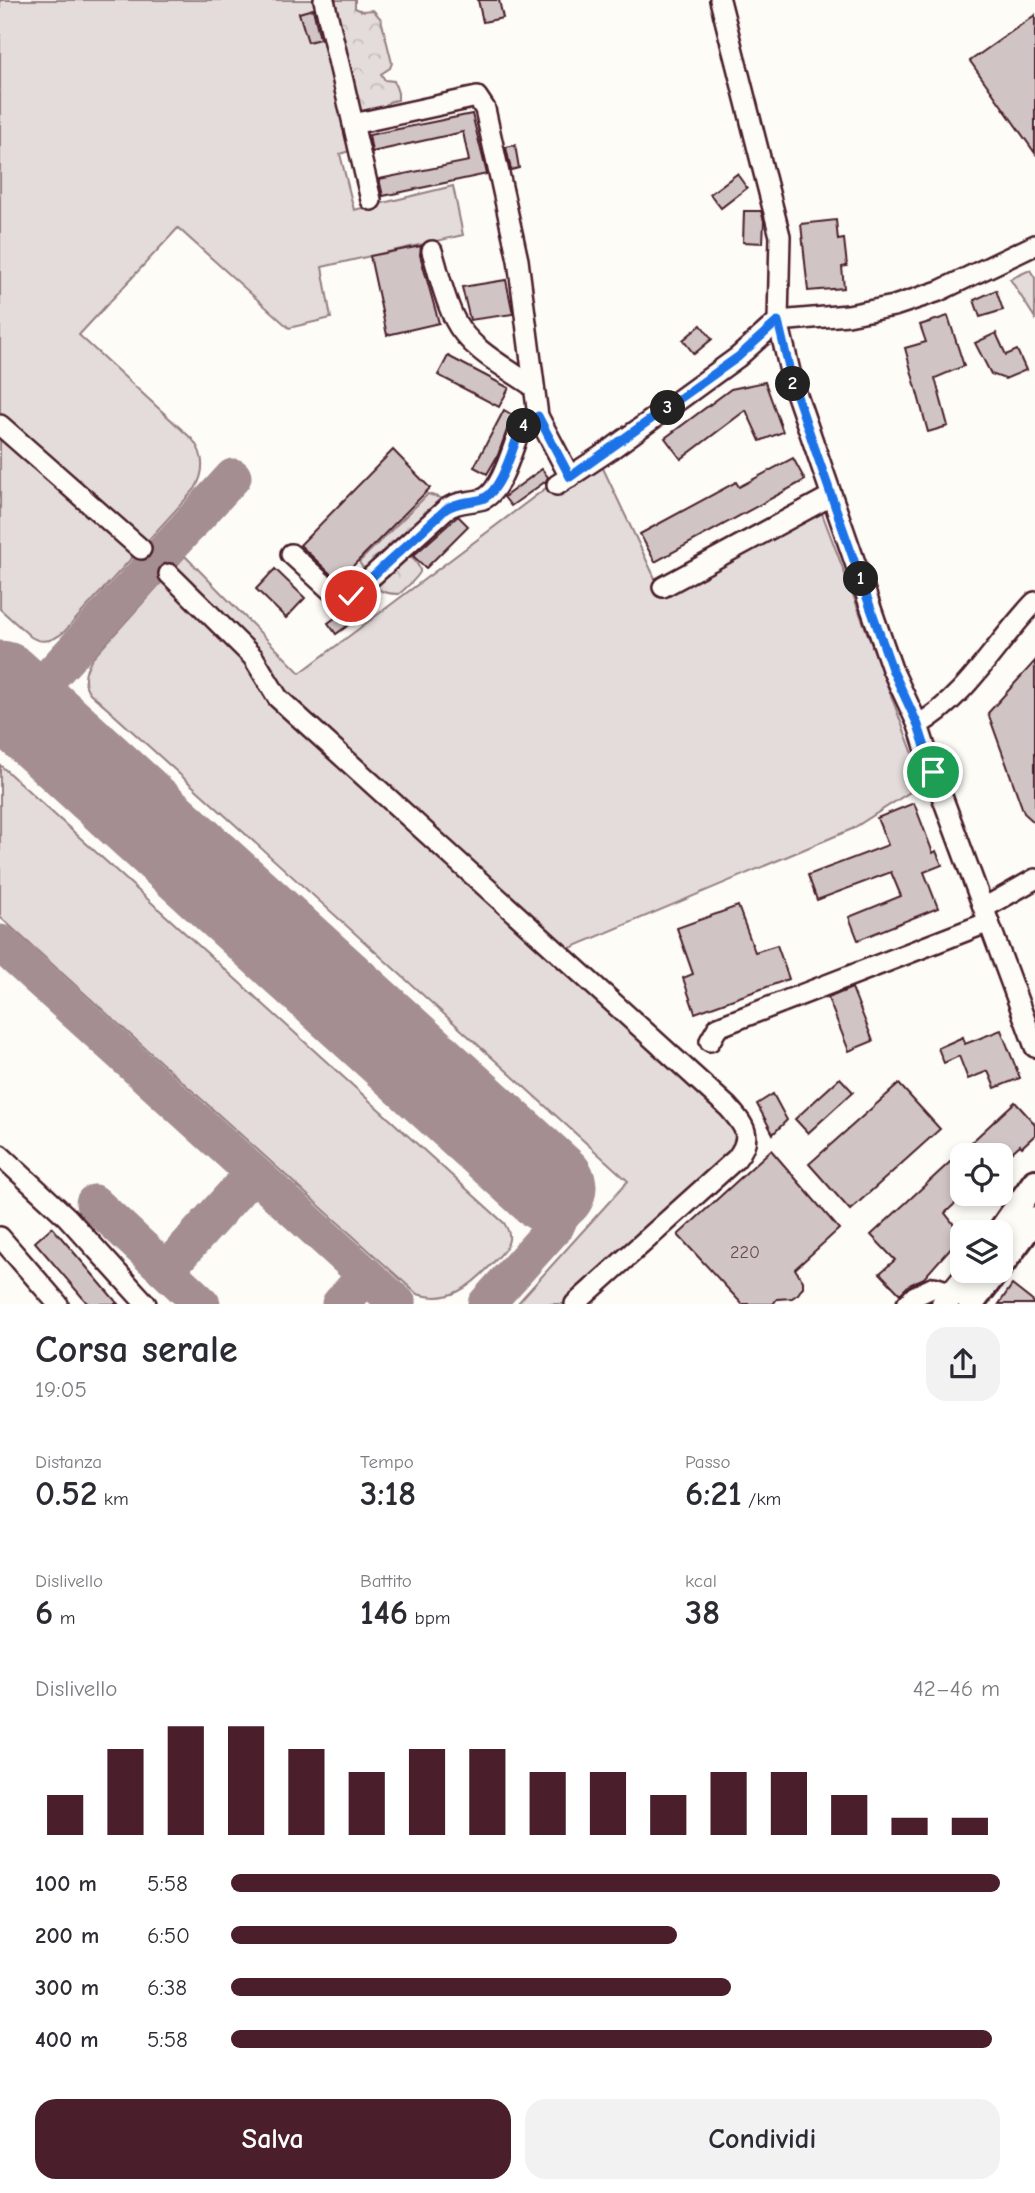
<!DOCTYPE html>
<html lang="it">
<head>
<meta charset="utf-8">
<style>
	body { margin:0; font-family:"Comic Neue",sans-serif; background:#f2f2f3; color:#2b2b33; height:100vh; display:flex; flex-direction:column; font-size:26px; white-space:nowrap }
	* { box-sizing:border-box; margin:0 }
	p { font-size:23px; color:#7c7c81 }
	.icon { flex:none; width:38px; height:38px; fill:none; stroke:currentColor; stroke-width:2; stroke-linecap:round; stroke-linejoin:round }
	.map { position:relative; height:1304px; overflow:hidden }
	.drawer { display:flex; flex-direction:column; background:#fff; flex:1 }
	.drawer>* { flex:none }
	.buttons { position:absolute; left:950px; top:1143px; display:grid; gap:14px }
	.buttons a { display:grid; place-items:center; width:63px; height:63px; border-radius:14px; background:#fff; box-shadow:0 4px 10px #0003; font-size:35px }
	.pin { position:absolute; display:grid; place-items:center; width:60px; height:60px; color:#fff; margin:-30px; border:4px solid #fff; border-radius:50%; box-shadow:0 2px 7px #0007 }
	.km { position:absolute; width:35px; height:35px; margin:-18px; border-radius:50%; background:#222; color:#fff; font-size:19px; line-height:35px; text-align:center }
	.round { display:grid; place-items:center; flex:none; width:74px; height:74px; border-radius:21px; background:#f2f2f3 }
	.head { display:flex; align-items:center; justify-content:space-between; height:119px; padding:0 35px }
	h1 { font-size:38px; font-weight:800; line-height:52px }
	.metrics { display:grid; grid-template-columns:repeat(3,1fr); gap:10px; height:119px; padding:7px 35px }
	.metrics div { display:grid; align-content:center }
	.metrics b { font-size:35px; font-weight:800 }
	.metrics small { font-size:19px; font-weight:400 }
	.metrics p { font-size:19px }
	.chart { height:196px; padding:14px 35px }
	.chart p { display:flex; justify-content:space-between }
	.chart svg { width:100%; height:126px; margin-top:7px; stroke:#4a1f2b; stroke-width:6 }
	.button { display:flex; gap:14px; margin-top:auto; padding:14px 35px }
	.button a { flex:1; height:80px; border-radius:21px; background:#4a1f2b; color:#fff; font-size:28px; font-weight:800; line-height:80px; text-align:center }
	.button a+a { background:#f2f2f3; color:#2b2b33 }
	ul { padding:0 35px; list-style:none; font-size:23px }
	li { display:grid; grid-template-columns:112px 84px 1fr; align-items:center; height:52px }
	li i { height:18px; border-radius:9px; background:#4a1f2b }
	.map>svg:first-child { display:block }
</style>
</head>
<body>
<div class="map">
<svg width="1035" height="1304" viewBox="0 0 1035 1304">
	<defs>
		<pattern id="forest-crowns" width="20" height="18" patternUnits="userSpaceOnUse" patternTransform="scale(1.75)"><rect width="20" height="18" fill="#e3dcda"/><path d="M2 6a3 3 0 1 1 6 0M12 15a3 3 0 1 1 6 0" fill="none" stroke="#c4bcbb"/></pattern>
	</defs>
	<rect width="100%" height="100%" fill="#fdfcf7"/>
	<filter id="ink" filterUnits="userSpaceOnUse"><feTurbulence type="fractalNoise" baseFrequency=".0143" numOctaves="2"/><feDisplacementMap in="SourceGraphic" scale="14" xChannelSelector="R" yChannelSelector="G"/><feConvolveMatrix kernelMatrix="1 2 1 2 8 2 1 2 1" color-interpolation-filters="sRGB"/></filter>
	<g filter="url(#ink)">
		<g fill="#e3dcda" stroke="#967e82" stroke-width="2">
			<path d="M 0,0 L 318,0 L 349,151 L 340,154 L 354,210 L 453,186 L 463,235 L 322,267 L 331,318 L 289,328 L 178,228 L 79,335 L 193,440 C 205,456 205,472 195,489 L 65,631 C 55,640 44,645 31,637 L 0,609 Z"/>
			<polygon points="1030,270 1035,278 1035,318 1010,279"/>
			<path d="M 601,464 L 662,593 L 820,508 L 924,783 L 852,829 L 563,951 L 726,1111 L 738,1136 L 733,1154 L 568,1304 L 517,1304 L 628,1181 L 90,693 C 81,682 85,670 92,659 L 185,556 L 300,673 L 554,482 Z"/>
			<path d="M 0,765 L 504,1223 C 508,1229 511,1236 508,1243 C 505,1252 496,1259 491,1265 C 470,1287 449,1304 417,1294 L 0,917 Z"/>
		</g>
		<g fill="url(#forest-crowns)" stroke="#967e82" stroke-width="2">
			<polygon points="331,0 355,0 355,8 362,11 373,10 381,19 392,63 390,68 381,74 385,80 394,81 398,93 398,100 389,102 383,108 359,116"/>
			<path d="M 428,494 L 450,501 L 432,534 L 411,556 C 414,560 421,567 420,572 C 418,577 404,590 399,594 C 377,594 373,587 369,567 L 363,568 L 359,562 Z"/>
		</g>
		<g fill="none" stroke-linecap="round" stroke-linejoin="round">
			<g stroke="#a48e91" stroke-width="37">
				<polyline points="22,707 233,477"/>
				<polyline points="0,943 398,1304"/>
				<polyline points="94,1203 202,1304"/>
				<polyline points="166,1270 253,1173"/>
				<polyline points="340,1304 366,1275"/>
				<path d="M 486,1304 L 556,1226 C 564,1211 562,1200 550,1187"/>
			</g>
			<polyline stroke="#a48e91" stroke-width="93" points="0,687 550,1187"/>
		</g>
		<g fill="#d0c5c4" stroke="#4a1f2b" stroke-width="2">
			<polygon points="478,0 499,0 503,18 483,22"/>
			<polygon points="313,9 320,39 308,42 299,13"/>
			<polygon points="1035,15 1035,153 970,61"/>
			<polygon points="472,114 487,174 383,196 379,179 469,161 463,132 372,152 369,135"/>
			<polygon points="515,145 519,168 511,170 506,147"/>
			<polygon points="737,174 747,188 721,208 710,194"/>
			<polygon points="744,211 761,211 764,221 763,243 743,242"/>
			<polygon points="836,220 838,240 844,239 847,266 842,267 844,288 808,291 801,224"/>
			<polygon points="421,246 420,255 439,323 387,335 370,256"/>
			<polygon points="506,280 513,314 470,320 462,287"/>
			<polygon points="996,290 1003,310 980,317 974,300"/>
			<polygon points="948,316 964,366 935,378 948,426 928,432 905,348 926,342 920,325"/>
			<polygon points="701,325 712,339 694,354 683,340"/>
			<polygon points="996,333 1006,355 1017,350 1026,370 1005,379 991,374 975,343"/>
			<polygon points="448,356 509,388 499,407 438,375"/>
			<polygon points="765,382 783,432 760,441 746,410 681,459 665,438 731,389"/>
			<polygon points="504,410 516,417 508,427 498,455 487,474 474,467"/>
			<polygon points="393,450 430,488 338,581 300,545"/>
			<polygon points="793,458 805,480 655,562 640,534 736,482 739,487"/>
			<polygon points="542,469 548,477 546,481 511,506 504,497"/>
			<polygon points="458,516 468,526 426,568 413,556"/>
			<polygon points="275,569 305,598 286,618 256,589"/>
			<polygon points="364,600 371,609 336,634 328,623 346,610 356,607"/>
			<polygon points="1035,661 1035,823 1024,813 988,713"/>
			<polygon points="914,803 933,853 936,851 942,865 924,872 938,908 858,940 849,917 901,896 891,872 817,900 808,875 888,845 877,818"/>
			<polygon points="738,906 755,952 777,945 789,979 695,1013 683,978 693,974 677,928"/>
			<polygon points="852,988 873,1041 849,1051 828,998"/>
			<polygon points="1001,1030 1020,1078 995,1088 988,1071 968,1079 959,1056 944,1063 938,1048 963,1037 965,1044"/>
			<polygon points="840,1078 853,1092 808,1133 795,1119"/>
			<polygon points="899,1084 940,1129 850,1210 809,1164"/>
			<polygon points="773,1094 787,1120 773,1134 757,1104"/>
			<polygon points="1015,1102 1035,1124 1035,1135 1022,1147 1020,1145 1001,1162 1001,1155 962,1155 962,1197 945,1213 962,1235 924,1278 909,1285 900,1294 880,1273 895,1260 871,1235"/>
			<polygon points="771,1150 839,1229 795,1269 803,1281 803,1287 798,1294 792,1298 777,1299 773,1304 742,1304 678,1235"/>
			<polygon points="52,1227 83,1263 118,1304 88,1304 35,1242"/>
			<polygon points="1012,1285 1035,1303 1035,1304 999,1304"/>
		</g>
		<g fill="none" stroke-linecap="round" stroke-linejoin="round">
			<defs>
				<g id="minor">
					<polyline points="324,0 371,200"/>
					<polyline points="720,0 780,236 778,321 793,384 892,669 918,725 933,772 1035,1047"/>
					<polyline points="353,124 477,97 485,109 518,260 538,416 570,477"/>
					<path d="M 432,251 C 439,273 444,299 455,320 C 470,350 507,368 534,387"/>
					<polyline points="0,425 141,549"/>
					<polyline points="557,485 610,450 738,357 778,321 848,315 894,306 939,291 1035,245"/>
					<path d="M 291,554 L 338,597 L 348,598 L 446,509 C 458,501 469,503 483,499 C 501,492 512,450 519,432 L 524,426 L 538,416"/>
					<path d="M 169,574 L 253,657 L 278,698 L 728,1107 C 745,1126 754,1137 736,1159 L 575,1304"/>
					<polyline points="663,587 831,496"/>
					<path d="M 918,725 C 967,697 996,642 1035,602"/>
					<polyline points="984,908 1035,879"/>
					<polyline points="710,1041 718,1027 989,922"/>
					<polyline points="0,1155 67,1217 146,1304"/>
					<polyline points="0,1237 58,1304"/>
					<polyline points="907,1304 915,1296 934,1287 953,1293"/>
				</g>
				<g id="major">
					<polyline points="1000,1232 1035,1182"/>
					<polyline points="1001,1265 1035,1219"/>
					<polyline points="944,1304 972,1270"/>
					<polyline points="971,1304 997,1270"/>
				</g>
			</defs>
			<use href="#minor" stroke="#4a1f2b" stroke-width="24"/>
			<use href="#major" stroke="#4a1f2b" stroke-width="30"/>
			<use href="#minor" stroke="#fdfcf7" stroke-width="19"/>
			<use href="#major" stroke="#fdfcf7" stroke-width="24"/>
		</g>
	</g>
	<g fill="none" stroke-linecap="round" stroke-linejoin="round" filter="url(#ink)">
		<defs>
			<path id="route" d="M 351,596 L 446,509 C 458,501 469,503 482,499 C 501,492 512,450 519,432 L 524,425 L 538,416 L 570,477 L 738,357 L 778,321 L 793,384 L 815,449 L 892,669 L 918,725 L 933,772"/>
		</defs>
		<use href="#route" stroke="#fff" stroke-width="14"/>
		<use href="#route" stroke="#1a73e8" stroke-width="9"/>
	</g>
	<g text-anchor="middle" stroke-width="5" stroke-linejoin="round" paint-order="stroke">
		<g font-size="18" fill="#6c4851">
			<text x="745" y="1258">220</text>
		</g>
	</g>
</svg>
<div class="buttons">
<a><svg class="icon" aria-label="locate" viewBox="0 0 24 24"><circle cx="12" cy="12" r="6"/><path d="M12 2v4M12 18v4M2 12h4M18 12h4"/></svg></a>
<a><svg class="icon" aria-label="layers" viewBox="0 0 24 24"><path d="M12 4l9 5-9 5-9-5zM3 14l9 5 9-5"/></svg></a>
</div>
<div class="pin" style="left:933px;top:772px;background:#1e9e55"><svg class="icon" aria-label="arrive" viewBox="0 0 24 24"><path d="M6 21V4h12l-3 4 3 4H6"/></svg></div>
<div class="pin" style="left:351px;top:596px;background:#d93025"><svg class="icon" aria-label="check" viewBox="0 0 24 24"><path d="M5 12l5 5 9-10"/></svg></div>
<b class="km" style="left:861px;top:579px">1</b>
<b class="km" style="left:793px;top:384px">2</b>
<b class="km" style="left:668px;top:408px">3</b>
<b class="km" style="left:524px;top:426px">4</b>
</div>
<section class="drawer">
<div class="head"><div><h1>Corsa serale</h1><p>19:05</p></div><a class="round"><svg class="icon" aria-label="share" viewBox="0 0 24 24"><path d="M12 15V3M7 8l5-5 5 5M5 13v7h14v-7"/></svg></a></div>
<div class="metrics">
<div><p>Distanza</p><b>0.52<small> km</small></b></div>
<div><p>Tempo</p><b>3:18</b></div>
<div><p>Passo</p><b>6:21<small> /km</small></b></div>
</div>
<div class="metrics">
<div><p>Dislivello</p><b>6<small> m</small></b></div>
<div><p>Battito</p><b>146<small> bpm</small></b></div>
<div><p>kcal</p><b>38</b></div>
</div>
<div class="chart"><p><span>Dislivello</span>42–46 m</p>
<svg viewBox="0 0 160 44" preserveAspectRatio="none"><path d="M5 44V30M15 44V14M25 44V6M35 44V6M45 44V14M55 44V22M65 44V14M75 44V14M85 44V22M95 44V22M105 44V30M115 44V22M125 44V22M135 44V30M145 44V38M155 44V38"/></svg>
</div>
<ul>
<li><b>100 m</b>5:58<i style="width:100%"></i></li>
<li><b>200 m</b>6:50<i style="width:58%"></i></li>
<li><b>300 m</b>6:38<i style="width:65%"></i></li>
<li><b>400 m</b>5:58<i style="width:99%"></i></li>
</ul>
<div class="button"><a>Salva</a><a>Condividi</a></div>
</section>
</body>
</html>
